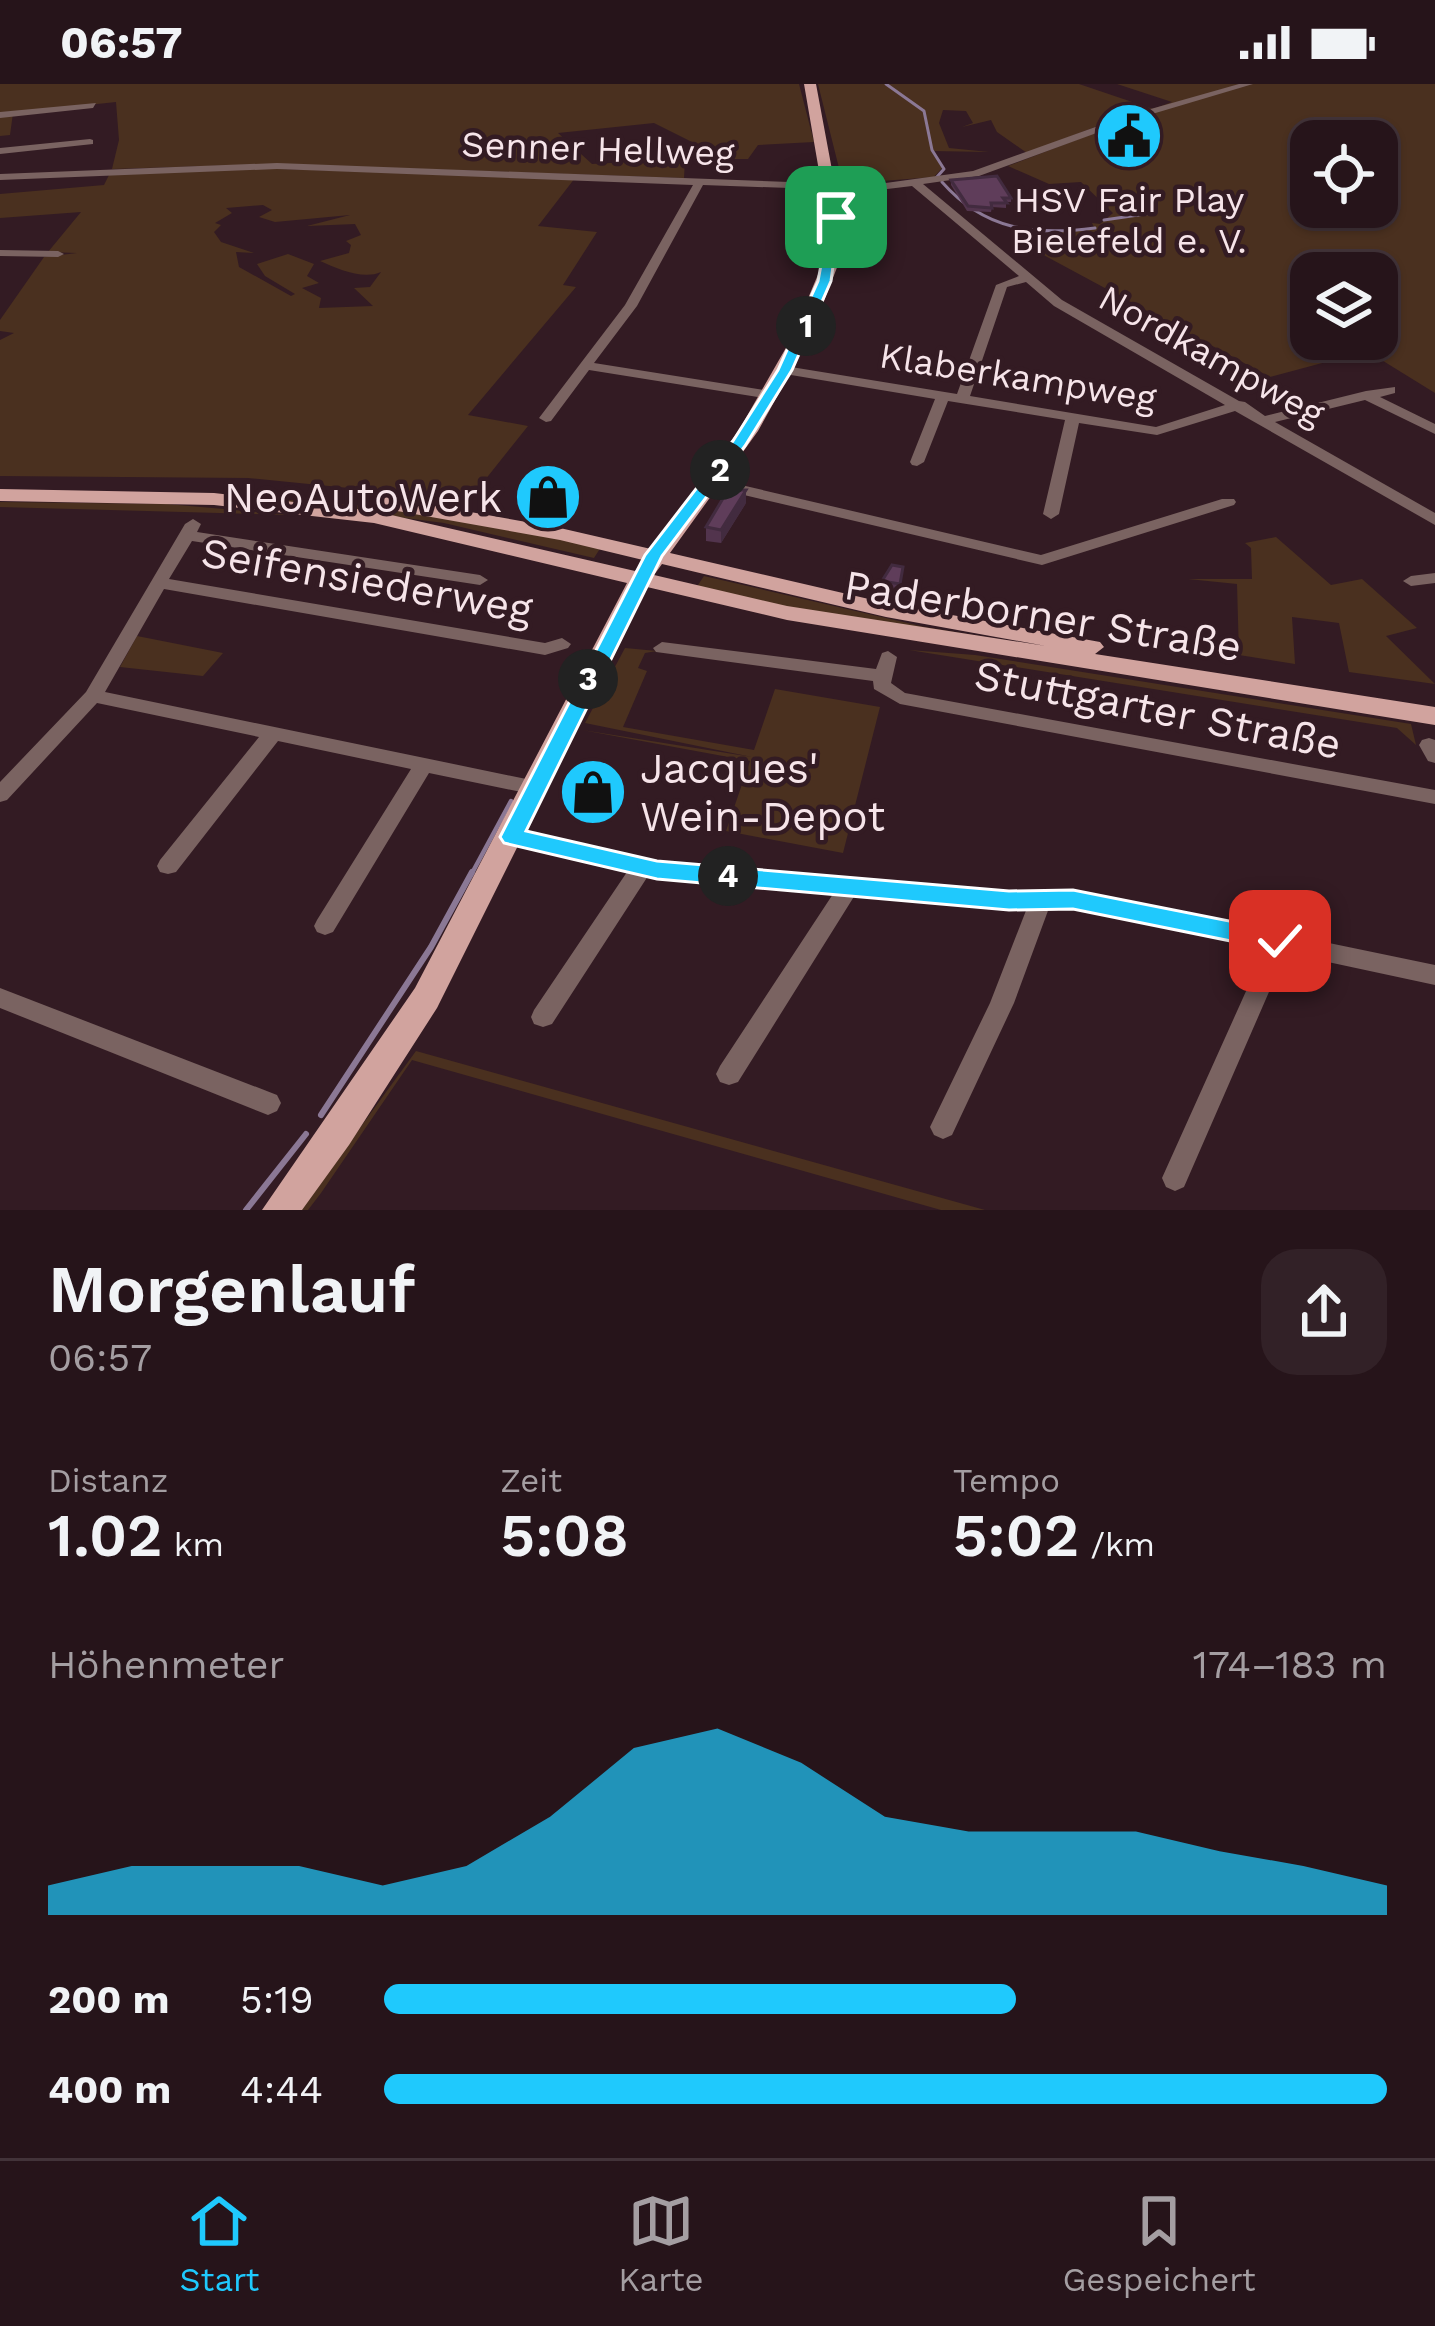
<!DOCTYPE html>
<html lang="de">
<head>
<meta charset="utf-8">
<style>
	body { margin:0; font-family:"Work Sans",sans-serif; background:#322127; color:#f1f3f6; height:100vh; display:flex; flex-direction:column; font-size:45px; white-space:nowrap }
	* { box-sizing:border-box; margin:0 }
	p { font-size:39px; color:#a49ea2 }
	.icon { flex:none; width:66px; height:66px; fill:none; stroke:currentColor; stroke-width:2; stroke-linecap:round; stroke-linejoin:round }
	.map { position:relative; height:1126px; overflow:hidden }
	.drawer { display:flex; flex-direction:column; background:#26141a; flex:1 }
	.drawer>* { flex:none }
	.buttons { position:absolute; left:1290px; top:36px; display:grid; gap:24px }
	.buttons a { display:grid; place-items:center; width:108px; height:108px; border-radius:24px; background:#26141a; box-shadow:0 3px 9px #0004,0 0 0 3px #423339; font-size:60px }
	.pin { position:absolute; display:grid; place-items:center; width:102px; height:102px; color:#fff; margin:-51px; border-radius:24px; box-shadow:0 6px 18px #0006 }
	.km { position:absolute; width:60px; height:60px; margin:-30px; border-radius:50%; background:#222; color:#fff; font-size:33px; line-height:60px; text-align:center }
	.round { display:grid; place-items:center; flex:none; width:126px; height:126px; border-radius:36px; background:#322127 }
	.head { display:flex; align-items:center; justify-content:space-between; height:204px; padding:0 48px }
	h1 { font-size:66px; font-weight:600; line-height:90px }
	.figures { display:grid; grid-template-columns:repeat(3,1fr); gap:18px; height:204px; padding:12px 48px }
	.figures div { display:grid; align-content:center }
	.figures b { font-size:60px; font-weight:600 }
	.figures small { font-size:33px; font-weight:400 }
	.figures p { font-size:33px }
	.chart { height:336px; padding:24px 48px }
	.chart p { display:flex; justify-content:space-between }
	.chart svg { width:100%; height:216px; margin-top:12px; fill:#1fc9fd; opacity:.7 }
	ul { padding:0 48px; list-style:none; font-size:39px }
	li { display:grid; grid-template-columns:192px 144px 1fr; align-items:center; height:90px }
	li i { height:30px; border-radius:15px; background:#1fc9fd }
	.status { display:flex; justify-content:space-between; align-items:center; height:84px; padding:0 60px; background:#26141a; direction:ltr }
	.status svg { height:33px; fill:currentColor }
	.dock { display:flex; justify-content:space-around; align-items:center; height:168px; border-top:3px solid #423339; background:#26141a; font-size:33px; color:#a49ea2 }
	.dock a { display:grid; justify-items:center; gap:6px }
	.dock .selected { color:#1fc9fd }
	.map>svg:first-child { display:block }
</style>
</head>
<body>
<div class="status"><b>06:57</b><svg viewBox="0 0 49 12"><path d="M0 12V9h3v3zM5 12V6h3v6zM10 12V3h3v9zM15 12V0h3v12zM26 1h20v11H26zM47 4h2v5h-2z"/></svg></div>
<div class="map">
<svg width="1435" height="1126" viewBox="0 0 1435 1126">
	<rect width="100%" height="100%" fill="#331b23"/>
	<g fill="#4a301f" fill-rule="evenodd">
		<polygon points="0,0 799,0 814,58 758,61 748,75 693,75 694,59 654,39 558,49 592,80 685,75 684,94 274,80 112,85 119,56 116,18 13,29 10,51 0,52"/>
		<path d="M 818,0 L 1079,0 L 1153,25 L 1172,18 L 1117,0 L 1435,0 L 1435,309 L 1367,267 L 1270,293 L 1038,168 L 1066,161 L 1046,149 L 1095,145 L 1092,139 L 1100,140 L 1113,129 L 1081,98 L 1049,100 L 1008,82 L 1131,35 L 1116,35 L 1027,69 L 997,48 L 991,36 L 962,43 L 973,39 L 966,27 L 943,26 L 939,39 L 949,64 L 989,68 L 932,67 L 942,84 L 934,93 L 843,100 ZM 1311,57 L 1377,57 L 1377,123 L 1311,123 ZM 1311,189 L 1377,189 L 1377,255 L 1311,255 Z"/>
		<path d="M 248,84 L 575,94 L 538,142 L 597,148 L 563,201 L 576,203 L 468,331 L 528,342 L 469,416 L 248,394 L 0,392 L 0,256 L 14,249 L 0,247 L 0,236 L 44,173 L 77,169 L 48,168 L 81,128 L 0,134 L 0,110 L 104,101 L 110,89 ZM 263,121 L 272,126 L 259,133 L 275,138 L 350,131 L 307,142 L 355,140 L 361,151 L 346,157 L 351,161 L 349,169 L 320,177 C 338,185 363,196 381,188 L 370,203 L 354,204 L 373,222 L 319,224 L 321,214 L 302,204 L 319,199 L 307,192 L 314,180 L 288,170 L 257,180 L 265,192 L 295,210 L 291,212 L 239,183 L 236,168 L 254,169 L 221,158 L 214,148 L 221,141 L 215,139 L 232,129 L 226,124 Z"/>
		<polygon points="226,411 381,423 601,463 594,474 444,439"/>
		<polygon points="0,418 167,420 291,431 0,423"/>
		<polygon points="1276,453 1331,501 1362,495 1417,544 1386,552 1435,600 1349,588 1339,539 1292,533 1295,580 1239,571 1237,500 1188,495 1252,495 1251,464 1245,459"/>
		<polygon points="704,492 925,543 1435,626 782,523 696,504"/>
		<polygon points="137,552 223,569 203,592 120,583"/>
		<polygon points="625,564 657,567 645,569 638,584 647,587 623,643 754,666 775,605 880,623 843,769 726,747 750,677 582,646 752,673 585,639"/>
		<polygon points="909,566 975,571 1411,640 1416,661 1397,644"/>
		<polygon points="416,967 985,1126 941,1126 412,976 321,1109 308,1126 300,1126"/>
	</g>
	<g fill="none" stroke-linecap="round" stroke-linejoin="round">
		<g stroke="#8b7895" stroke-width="3">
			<polyline points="886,0 924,27 932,66 944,85 936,94"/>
			<path d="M 942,98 C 984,146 1034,152 1095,144"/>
			<polyline points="1104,136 1152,129"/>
		</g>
		<polyline stroke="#8b7895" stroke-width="4.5" points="471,791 511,717"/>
		<g stroke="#8b7895" stroke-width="6">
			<polyline points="321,1031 431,863 472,788"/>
			<polyline points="246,1126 306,1050"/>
		</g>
		<g fill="#7a6361" fill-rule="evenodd">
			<path d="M 1239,0 L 1253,0 L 1132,36 L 979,92 L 923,100 L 1062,216 L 1239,317 L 1245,318 L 1265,332 L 1366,307 L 1395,303 L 1395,309 L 1380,313 L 1435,340 L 1435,350 L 1365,316 L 1275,338 L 1435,429 L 1435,441 L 1235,327 L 1157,351 L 1079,339 L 1059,430 L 1051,435 L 1043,430 L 1065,336 L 948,317 L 924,378 L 917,382 L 912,381 L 910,378 L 935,315 L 785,290 L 778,286 L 785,282 L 957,310 L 996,201 L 1019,192 L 912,102 L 871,107 L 703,101 L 637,222 L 594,279 L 771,307 L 778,311 L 771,315 L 589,286 L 551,337 L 546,338 L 539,334 L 625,221 L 693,101 L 277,85 L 0,96 L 0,90 L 277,79 L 871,101 L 973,87 L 1126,32 ZM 1026,198 L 1054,222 L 1225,321 L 1156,343 L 970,312 L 1007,203 Z"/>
			<polygon points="96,19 93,24 0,34 0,28"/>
			<polygon points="90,55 93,56 93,60 0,70 0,64"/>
			<polygon points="0,166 58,167 64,170 58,173 0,172"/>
			<polygon points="711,394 1041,471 1222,415 1234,415 1236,418 1234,421 1042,481 706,402 706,396"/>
			<polygon points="193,435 201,440 197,448 480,491 488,496 480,501 192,457 169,495 545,559 562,554 571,560 568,564 545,571 164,505 105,608 536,697 543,699 546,704 543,709 536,711 429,689 333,848 325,851 317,848 314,842 317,836 411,685 278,657 176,788 168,790 160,788 157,782 160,776 259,653 97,619 7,716 0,718 0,698 86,608 185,440"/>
			<polygon points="1435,489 1435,499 1411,502 1403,497 1411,492"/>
			<polygon points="662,558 876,585 882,569 888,567 897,573 891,599 905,609 1435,706 1435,720 900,620 874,605 873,597 656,568 653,564"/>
			<polygon points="1429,654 1435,656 1435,679 1428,677 1419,661 1422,656"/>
			<polygon points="512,745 657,778 1009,807 1073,806 1435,881 1435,901 1286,869 1184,1103 1175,1107 1166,1103 1162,1094 1265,865 1073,824 1049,824 1014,919 952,1051 943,1055 934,1051 930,1043 990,919 1027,824 855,811 738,998 729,1001 720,998 716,990 720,982 833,810 648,792 552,940 543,943 534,940 531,933 534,926 627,788 505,759 501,753 505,747"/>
			<polygon points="0,904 277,1011 281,1019 277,1027 268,1031 0,924"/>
		</g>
		<path fill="#d1a39e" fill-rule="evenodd" d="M 804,0 L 816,0 L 843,145 L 838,181 L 809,255 L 758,347 L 670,469 L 886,519 L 1100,558 L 1104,563 L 1095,570 L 1435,623 L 1435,641 L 787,536 L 647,503 L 437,924 L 349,1061 L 302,1126 L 262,1126 L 415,904 L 627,499 L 374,439 L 214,421 L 0,417 L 0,405 L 214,409 L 374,427 L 635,487 L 643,476 L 560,456 L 386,425 L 376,419 L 386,413 L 560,444 L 651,465 L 739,346 L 791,255 L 822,181 L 829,145 ZM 662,480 L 886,533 L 1046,562 L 787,522 L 654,491 Z"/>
	</g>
	<g fill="#52344d">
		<polygon points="951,96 1011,114 1011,118 1006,118 1006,124 992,123 991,128 967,127 951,101"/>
		<polygon points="746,419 721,459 706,457 706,443"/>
		<polygon points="903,483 899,506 881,503 882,497"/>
	</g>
	<polygon fill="#422b3f" points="746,406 746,419 721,459 721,446"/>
	<g fill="#5f3d5a" stroke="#422b3f" stroke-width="3">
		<polygon points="997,92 1011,114 1003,114 1007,119 991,119 992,124 968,122 951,96"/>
		<polygon points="728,406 746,406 721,446 706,443"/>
		<polygon points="892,481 903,483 900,500 882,497"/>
	</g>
	<polygon fill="#1fc9fd" stroke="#fff" stroke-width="3" points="840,131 831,197 792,286 745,362 662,472 526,747 657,777 1009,807 1073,806 1280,847 1289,850 1289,865 1280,867 1073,825 1009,826 657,795 504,759 500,753 645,471 733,357 778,286 818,197 830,133"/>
	<defs>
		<symbol id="civic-disc" viewBox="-11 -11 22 22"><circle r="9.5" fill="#1fc9fd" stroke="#331b23"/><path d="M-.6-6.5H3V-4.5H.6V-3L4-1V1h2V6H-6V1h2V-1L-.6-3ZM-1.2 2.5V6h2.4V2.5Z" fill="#111"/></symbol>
		<symbol id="shop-disc" viewBox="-11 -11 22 22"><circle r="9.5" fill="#1fc9fd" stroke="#331b23"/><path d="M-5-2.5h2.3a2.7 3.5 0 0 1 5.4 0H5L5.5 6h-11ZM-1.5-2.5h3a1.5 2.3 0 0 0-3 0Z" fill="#111"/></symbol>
	</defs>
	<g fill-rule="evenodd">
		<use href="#civic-disc" x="1091" y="14" width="76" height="76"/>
		<use href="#shop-disc" x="510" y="375" width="76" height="76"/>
		<use href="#shop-disc" x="555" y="670" width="76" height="76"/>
	</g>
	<g text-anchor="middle" stroke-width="9" stroke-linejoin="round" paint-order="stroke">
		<g font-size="36" fill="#f6e4e9" stroke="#331b23">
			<text transform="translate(598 64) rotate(2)" y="13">Senner Hellweg</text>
			<text transform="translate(1212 271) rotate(29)" y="13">Nordkampweg</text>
			<text transform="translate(1018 292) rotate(9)" y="13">Klaberkampweg</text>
		</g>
		<g font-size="36" fill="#f6e4e9" stroke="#331b23">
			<text x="1129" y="128">HSV Fair Play<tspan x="1129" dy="41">Bielefeld e. V.</tspan></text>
		</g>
		<g font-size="42" fill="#f6e4e9" stroke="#331b23" text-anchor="end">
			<text x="502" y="428">NeoAutoWerk</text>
			<text x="640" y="699" text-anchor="start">Jacques'<tspan x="640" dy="48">Wein-Depot</tspan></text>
		</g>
		<g font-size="42" fill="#f6e4e9" stroke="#331b23">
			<text transform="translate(367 496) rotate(10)" y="15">Seifensiederweg</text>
			<text transform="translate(1043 531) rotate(9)" y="15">Paderborner Straße</text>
			<text transform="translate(1158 625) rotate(11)" y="15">Stuttgarter Straße</text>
		</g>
	</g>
</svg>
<div class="buttons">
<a><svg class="icon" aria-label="locate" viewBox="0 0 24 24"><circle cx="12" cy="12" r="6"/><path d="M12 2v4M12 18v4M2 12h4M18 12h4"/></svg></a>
<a><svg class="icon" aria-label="layers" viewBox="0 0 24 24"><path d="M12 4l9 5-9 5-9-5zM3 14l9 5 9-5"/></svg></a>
</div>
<div class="pin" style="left:836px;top:133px;background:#1e9e55"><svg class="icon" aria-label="arrive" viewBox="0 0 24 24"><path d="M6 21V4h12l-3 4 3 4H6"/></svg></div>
<div class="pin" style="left:1280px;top:857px;background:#d93025"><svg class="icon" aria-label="check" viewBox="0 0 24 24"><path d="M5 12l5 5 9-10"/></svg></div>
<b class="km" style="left:806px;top:242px">1</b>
<b class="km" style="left:720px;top:386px">2</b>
<b class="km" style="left:588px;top:595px">3</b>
<b class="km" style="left:728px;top:792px">4</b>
</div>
<section class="drawer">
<div class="head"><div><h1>Morgenlauf</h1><p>06:57</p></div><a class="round"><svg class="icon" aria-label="share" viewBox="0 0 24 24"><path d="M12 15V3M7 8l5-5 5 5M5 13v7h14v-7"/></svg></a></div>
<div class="figures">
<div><p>Distanz</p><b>1.02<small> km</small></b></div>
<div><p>Zeit</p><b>5:08</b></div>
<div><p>Tempo</p><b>5:02<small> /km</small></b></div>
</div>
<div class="chart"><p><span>Höhenmeter</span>174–183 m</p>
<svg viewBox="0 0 160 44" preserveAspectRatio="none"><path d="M0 44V38L10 34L20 34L30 34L40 38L50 34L60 24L70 10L80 6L90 13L100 24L110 27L120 27L130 27L140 31L150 34L160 38V44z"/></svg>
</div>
<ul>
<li><b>200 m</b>5:19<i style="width:63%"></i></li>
<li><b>400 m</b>4:44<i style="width:100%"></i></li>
</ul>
</section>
<nav class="dock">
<a class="selected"><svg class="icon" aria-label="home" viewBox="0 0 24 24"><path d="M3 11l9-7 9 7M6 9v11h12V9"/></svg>Start</a>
<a><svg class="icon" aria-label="map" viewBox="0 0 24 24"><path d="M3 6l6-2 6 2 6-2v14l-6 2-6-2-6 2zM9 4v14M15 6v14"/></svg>Karte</a>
<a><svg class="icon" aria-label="saved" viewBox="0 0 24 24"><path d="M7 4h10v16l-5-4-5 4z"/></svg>Gespeichert</a>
</nav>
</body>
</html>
